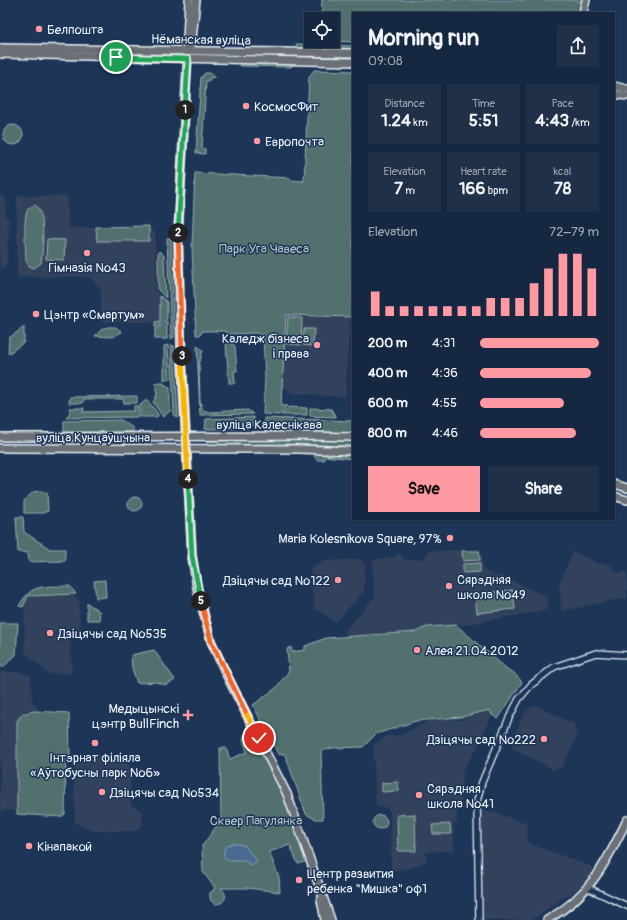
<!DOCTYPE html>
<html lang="en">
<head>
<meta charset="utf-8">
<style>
	body { margin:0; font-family:Pangolin,sans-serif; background:#1f3048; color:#f1f3f6; height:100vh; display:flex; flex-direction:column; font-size:15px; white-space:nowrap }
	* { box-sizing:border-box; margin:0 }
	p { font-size:13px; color:#9ea6b1 }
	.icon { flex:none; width:22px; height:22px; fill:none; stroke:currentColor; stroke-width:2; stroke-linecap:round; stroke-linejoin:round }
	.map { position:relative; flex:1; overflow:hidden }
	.sheet { position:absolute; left:352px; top:12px; width:263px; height:508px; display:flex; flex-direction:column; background:#162841; border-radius:0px; box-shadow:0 1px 3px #0004,0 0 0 1px #35445a }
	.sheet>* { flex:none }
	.tools { position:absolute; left:304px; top:12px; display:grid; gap:8px }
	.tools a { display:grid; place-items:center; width:36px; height:36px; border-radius:0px; background:#162841; box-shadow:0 1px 3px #0004,0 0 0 1px #35445a; font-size:20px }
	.pin { position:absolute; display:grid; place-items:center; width:34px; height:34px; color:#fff; margin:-17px; border:2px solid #fff; border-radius:50%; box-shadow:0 1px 4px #0007 }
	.km { position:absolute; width:20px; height:20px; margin:-10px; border-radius:50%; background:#222; color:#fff; font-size:11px; line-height:20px; text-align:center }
	.round { display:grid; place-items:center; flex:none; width:42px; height:42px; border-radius:0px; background:#1f3048 }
	.head { display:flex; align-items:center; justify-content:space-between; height:68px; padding:0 16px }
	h1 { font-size:22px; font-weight:800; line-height:30px }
	.stats { display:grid; grid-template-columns:repeat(3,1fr); gap:6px; height:68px; padding:4px 16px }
	.stats div { display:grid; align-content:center; border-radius:0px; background:#1f3048; text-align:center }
	.stats b { font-size:17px; font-weight:800 }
	.stats small { font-size:11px; font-weight:400 }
	.stats p { font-size:11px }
	.chart { height:112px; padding:8px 16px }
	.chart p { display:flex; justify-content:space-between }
	.chart svg { width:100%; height:72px; margin-top:4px; stroke:#ff9aa2; stroke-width:6 }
	.action { display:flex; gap:8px; margin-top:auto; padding:8px 16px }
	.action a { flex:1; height:46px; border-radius:0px; background:#ff9aa2; color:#111; font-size:16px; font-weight:800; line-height:46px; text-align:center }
	.action a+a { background:#1f3048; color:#f1f3f6 }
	ul { padding:0 16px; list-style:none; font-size:13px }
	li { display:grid; grid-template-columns:64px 48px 1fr; align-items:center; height:30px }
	li i { height:10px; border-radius:5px; background:#ff9aa2 }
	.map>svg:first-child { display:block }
</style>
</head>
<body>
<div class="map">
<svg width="627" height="920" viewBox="0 0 627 920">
	<rect width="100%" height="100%" fill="#1d3557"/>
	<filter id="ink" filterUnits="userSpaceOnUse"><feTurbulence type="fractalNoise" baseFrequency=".025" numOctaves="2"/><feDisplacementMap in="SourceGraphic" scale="8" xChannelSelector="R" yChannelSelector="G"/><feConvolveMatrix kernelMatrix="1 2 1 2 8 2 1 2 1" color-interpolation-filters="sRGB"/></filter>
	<g filter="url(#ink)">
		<g fill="#32425d">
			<polygon points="0,196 5,196 5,216 9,220 7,263 2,268 0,268"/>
			<polygon points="17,196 67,196 69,228 147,227 155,233 156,291 160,296 160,322 101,322 101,289 89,277 17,277"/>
			<polygon points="286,315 350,317 345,397 288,393 288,388 282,388"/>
			<polygon points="481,549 483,570 496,576 500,575 546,596 548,608 546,610 463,625 427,627 415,632 345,638 345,631 375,596 372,562 377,559 394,557 399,553 405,560 424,559 429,551"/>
			<polygon points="573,551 601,565 602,562 612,566 611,569 620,573 623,571 627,574 627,599 614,600 562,611 560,597 562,593 558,586"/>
			<polygon points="359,559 365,563 364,591 336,622 314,608 310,568 323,561"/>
			<polygon points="72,595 79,600 80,631 70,636 72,670 70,673 48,674 25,652 24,606 27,596"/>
			<polygon points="0,672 20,672 31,675 32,701 40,711 22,714 17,721 17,810 0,811"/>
			<polygon points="535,705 574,724 577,736 562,767 554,770 513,749 511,742 526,710"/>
			<polygon points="490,710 492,715 477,748 463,770 461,804 457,809 457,823 453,823 454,851 426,852 426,861 412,868 391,871 390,811 385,807 376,807 373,746 387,736 402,735 433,719 463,720 464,714"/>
			<polygon points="73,755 108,755 112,762 127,762 130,766 131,805 142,811 142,825 139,829 136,831 95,831 75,823"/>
			<polygon points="478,811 489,811 527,823 528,843 598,869 589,881 578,890 561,899 532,920 483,920"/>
		</g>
		<g fill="#516f6e" stroke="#9cb0b3">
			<polygon points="322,0 582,0 579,13 353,13 353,42 333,41 333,19 321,19"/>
			<polygon points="296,44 353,46 353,50 297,49"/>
			<polygon points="239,63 246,63 293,64 291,67 240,66"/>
			<polygon points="314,70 353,71 353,317 286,315 281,406 287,406 279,415 263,414 265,379 263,336 257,333 230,334 224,331 203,331 200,335 196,335 192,248 195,173 290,178 290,180 304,181 309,77"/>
			<polygon points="205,73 210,73 215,77 210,78 209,81 206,81 202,148 205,149 205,154 196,153 201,77"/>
			<circle cx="13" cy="135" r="10"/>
			<path d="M 35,205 C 46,211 43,251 41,263 L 34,268 L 29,266 L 26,261 C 26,252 22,213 29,208 C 30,207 33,206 35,205 Z"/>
			<polygon points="149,226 149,241 97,241 96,227"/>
			<polygon points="167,238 171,238 174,337 171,339"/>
			<polygon points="47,239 65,240 64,260 46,259"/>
			<polygon points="158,252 161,252 164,256 166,298 158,290"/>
			<polygon points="160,296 167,302 167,319 155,328 155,322 160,321"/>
			<polygon points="288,317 302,318 301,345 286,344"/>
			<polygon points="167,321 167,339 155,339 155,330"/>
			<polygon points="24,327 24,342 8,354 9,338"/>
			<polygon points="108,327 116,327 122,332 112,337 95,336 102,329"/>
			<polygon points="304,329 314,329 313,346 303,345"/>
			<polygon points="230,342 235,346 237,371 234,371 235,383 229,383 226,345"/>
			<polygon points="168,345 170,378 164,381 164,346"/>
			<polygon points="171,345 174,346 178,418 174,415"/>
			<polygon points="197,346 203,350 199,365 200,402 203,410 209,412 248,410 253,414 200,415"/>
			<polygon points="155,383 163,383 170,388 170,411 163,417 153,402 157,395"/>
			<polygon points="137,396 137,403 124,403 123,399 84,399 83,403 69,403 70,397"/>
			<polygon points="147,400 158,414 158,416 156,417 140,417 140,405"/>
			<polygon points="134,406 138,406 138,417 66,418 70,412 70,408 84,408 83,412 134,411"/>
			<polygon points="289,407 307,408 307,415 281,415"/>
			<polygon points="310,408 331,409 336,417 310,416"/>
			<polygon points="254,417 254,424 249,428 205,429 206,419"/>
			<polygon points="264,418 353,421 353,434 271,432 264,426"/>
			<polygon points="121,420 133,428 133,432 64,432 64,421"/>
			<polygon points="293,439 353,440 353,446 293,444 208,445 208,441"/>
			<polygon points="317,453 353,455 353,459 324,456 324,460 317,460 314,456"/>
			<polygon points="41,491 47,493 48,511 43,513 24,513 24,501 33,492"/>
			<circle cx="135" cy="504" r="7"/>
			<polygon points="16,517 23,517 24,532 50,549 65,549 65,561 29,562 28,553 18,552"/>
			<polygon points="462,551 479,551 480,560 463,561"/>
			<polygon points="480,563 480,572 463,573 463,564"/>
			<polygon points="105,580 106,597 96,598 94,581"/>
			<path d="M 70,586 L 76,594 L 28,596 L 23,607 L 19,606 C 32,582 45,587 70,586 Z"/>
			<polygon points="513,590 515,609 477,613 475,594"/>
			<polygon points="87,603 99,611 100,620 87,620"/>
			<polygon points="0,623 18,623 16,655 3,667 0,666"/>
			<polygon points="456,625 507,669 514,673 522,682 498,719 492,715 490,710 461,717 416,721 376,734 363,747 332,748 321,751 323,819 315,819 306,814 285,754 278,754 253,705 276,688 289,671 287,650 288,648 291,647 292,652 305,650 305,646 326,638 415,632 427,627"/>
			<polygon points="154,650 175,680 166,685 156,682 137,683 132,668 131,655"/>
			<polygon points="34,711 69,713 70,756 66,761 65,814 61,817 17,814 17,721 22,714"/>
			<path d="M 250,732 L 282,793 L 308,861 L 298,864 L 290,845 L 269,852 L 279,877 L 280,892 L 247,888 L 221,888 C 236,903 207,912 210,893 L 215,888 L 203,872 L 202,846 L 221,820 L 220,748 L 226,748 L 230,759 L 247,752 L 243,741 L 244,735 Z"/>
			<polygon points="398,782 399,791 382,792 382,783"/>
			<polygon points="415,814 416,851 398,851 397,815"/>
			<circle cx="380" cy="822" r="7"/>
			<polygon points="450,824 451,834 433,834 432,825"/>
		</g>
		<path fill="#4b6b91" stroke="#8aa1ba" d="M 233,843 L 244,845 L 257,861 L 252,865 L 243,860 L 226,860 C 221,852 224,845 233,843 Z"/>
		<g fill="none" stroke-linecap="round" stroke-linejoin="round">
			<defs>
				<g id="minor">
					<polyline points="588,888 627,906"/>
					<polyline points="479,920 477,801 482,782 509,718 519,699 531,685 554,667 596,653 627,655"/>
				</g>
				<g id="major">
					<polyline points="189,0 187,38 188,51 178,236 181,343 192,556 197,588 211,641 227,676 287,794 331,920"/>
					<polyline points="583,13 586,0"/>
					<polyline points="0,48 353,53"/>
					<polyline points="189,49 192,39 196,0"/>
					<polyline points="0,54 353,62"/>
					<polyline points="614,86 627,89"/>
					<polyline points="614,94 627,96"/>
					<polyline points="0,437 309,436 353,437"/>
					<polyline points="0,448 298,449 353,451"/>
					<polyline points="614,484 627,488"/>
					<polyline points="614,496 627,500"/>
					<polyline points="321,900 325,920"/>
					<path d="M 547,920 C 590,896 606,863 627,820"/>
				</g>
			</defs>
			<use href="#minor" stroke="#e8f1f8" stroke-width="8"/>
			<use href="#major" stroke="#e8f1f8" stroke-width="10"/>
			<use href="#minor" stroke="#1d3557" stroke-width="5.5"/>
			<use href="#major" stroke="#6a7074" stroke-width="7"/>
		</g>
	</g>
	<g fill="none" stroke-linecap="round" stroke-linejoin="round" filter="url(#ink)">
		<defs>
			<polyline id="split-1" points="116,57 188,59 185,110"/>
			<polyline id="split-2" points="178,233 185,110"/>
			<polyline id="split-3" points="178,233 182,356"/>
			<polyline id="split-4" points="182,356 188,479"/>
			<polyline id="split-5" points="188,479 192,556 201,601"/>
			<polyline id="split-6" points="201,601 211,641 247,715"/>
			<polyline id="split-7" points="247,715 259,738"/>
		</defs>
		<use href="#split-1" stroke="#fff" stroke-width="8"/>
		<use href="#split-2" stroke="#fff" stroke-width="8"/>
		<use href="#split-3" stroke="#fff" stroke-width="8"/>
		<use href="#split-4" stroke="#fff" stroke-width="8"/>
		<use href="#split-5" stroke="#fff" stroke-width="8"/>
		<use href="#split-6" stroke="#fff" stroke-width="8"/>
		<use href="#split-7" stroke="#fff" stroke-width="8"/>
		<use href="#split-1" stroke="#22a559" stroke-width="5"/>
		<use href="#split-2" stroke="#22a559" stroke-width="5"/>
		<use href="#split-3" stroke="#f0652b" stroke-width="5"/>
		<use href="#split-4" stroke="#f5b400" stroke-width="5"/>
		<use href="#split-5" stroke="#22a559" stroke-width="5"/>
		<use href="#split-6" stroke="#f0652b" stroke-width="5"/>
		<use href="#split-7" stroke="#f5b400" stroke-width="5"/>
	</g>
	<g fill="#ff9aa2" stroke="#1d3557" stroke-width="1.5">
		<circle cx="39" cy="29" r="4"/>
		<circle cx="246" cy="106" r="4"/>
		<circle cx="257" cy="141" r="4"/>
		<circle cx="87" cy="253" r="4"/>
		<circle cx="36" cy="314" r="4"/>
		<circle cx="317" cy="345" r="4"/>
		<circle cx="450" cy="538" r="4"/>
		<circle cx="338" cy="580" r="4"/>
		<circle cx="449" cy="586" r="4"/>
		<circle cx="50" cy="633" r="4"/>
		<circle cx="417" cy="650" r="4"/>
		<path d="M186 709h4v4h4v4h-4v4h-4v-4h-4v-4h4z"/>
		<circle cx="544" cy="739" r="4"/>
		<circle cx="95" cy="743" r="4"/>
		<circle cx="102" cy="792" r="4"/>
		<circle cx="419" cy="795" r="4"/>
		<circle cx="29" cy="846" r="4"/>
		<circle cx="299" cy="880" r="4"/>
	</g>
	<g text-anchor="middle" stroke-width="3" stroke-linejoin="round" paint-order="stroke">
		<g font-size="13" fill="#e8f1f8" stroke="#1d3557" text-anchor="start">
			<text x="47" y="34">Белпошта</text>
			<text x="254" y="111">КосмосФит</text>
			<text x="265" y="146">Европочта</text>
			<text x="87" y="272" text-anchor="middle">Гімназія №43</text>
			<text x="44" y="319">Цэнтр «Смартум»</text>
			<text x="309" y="343" text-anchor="end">Каледж бізнеса<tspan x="309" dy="15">і права</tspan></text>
			<text x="442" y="543" text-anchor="end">Maria Kolesnikova Square, 97%</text>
			<text x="457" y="584">Сярэдняя<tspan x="457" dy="15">школа №49</tspan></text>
			<text x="330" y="585" text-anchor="end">Дзіцячы сад №122</text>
			<text x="58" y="638">Дзіцячы сад №535</text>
			<text x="425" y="655">Алея 21.04.2012</text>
			<text x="179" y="713" text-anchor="end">Медыцынскі<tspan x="179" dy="15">цэнтр BullFinch</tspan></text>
			<text x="536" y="744" text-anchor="end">Дзіцячы сад №222</text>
			<text x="95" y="762" text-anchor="middle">Інтэрнат філіяла<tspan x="95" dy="15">«Аўтобусны парк №6»</tspan></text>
			<text x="427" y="793">Сярэдняя<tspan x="427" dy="15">школа №41</tspan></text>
			<text x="110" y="797">Дзіцячы сад №534</text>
			<text x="37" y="851">Кінапакой</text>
			<text x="307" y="878">Центр развития<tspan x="307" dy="15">ребенка "Мишка" оф1</tspan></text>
		</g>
		<g font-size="13" fill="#e8f1f8" stroke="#1d3557">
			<text transform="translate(201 39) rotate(1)" y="5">Нёманская вуліца</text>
			<text x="269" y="429">вуліца Калеснікава</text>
			<text x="93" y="442">вуліца Кунцаўшчына</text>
		</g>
		<g font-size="13" fill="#b3c4c8" stroke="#1d3557">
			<text x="264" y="253">Парк Уга Чавеса</text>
			<text x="256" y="825">Сквер Пагулянка</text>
		</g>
	</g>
</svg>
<div class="tools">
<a><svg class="icon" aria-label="locate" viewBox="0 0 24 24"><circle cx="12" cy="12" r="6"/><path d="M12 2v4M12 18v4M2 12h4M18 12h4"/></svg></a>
</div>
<div class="pin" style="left:116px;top:57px;background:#1e9e55"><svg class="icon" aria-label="arrive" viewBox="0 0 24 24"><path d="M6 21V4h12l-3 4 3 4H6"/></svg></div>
<div class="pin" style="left:259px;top:738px;background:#d93025"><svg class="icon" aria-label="check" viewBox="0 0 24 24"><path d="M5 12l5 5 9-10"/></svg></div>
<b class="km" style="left:185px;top:110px">1</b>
<b class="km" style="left:178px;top:233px">2</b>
<b class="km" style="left:182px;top:356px">3</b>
<b class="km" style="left:188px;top:479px">4</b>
<b class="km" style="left:201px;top:601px">5</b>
<section class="sheet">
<div class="head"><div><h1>Morning run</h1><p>09:08</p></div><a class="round"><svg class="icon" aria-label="share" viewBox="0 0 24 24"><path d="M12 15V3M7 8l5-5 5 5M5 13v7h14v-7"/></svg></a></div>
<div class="stats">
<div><p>Distance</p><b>1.24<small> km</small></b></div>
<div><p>Time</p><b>5:51</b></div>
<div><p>Pace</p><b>4:43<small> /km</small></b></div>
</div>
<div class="stats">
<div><p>Elevation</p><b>7<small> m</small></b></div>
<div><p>Heart rate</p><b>166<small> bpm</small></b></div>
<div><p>kcal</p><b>78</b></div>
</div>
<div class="chart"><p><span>Elevation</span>72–79 m</p>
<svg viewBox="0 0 160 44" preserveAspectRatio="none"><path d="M5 44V29M15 44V38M25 44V38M35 44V38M45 44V38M55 44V38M65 44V38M75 44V38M85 44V33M95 44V33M105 44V33M115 44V24M125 44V15M135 44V6M145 44V6M155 44V15"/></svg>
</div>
<ul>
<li><b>200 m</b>4:31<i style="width:100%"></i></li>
<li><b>400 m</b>4:36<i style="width:93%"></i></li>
<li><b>600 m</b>4:55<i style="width:71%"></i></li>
<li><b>800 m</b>4:46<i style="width:81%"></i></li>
</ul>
<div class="action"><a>Save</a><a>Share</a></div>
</section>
</div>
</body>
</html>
